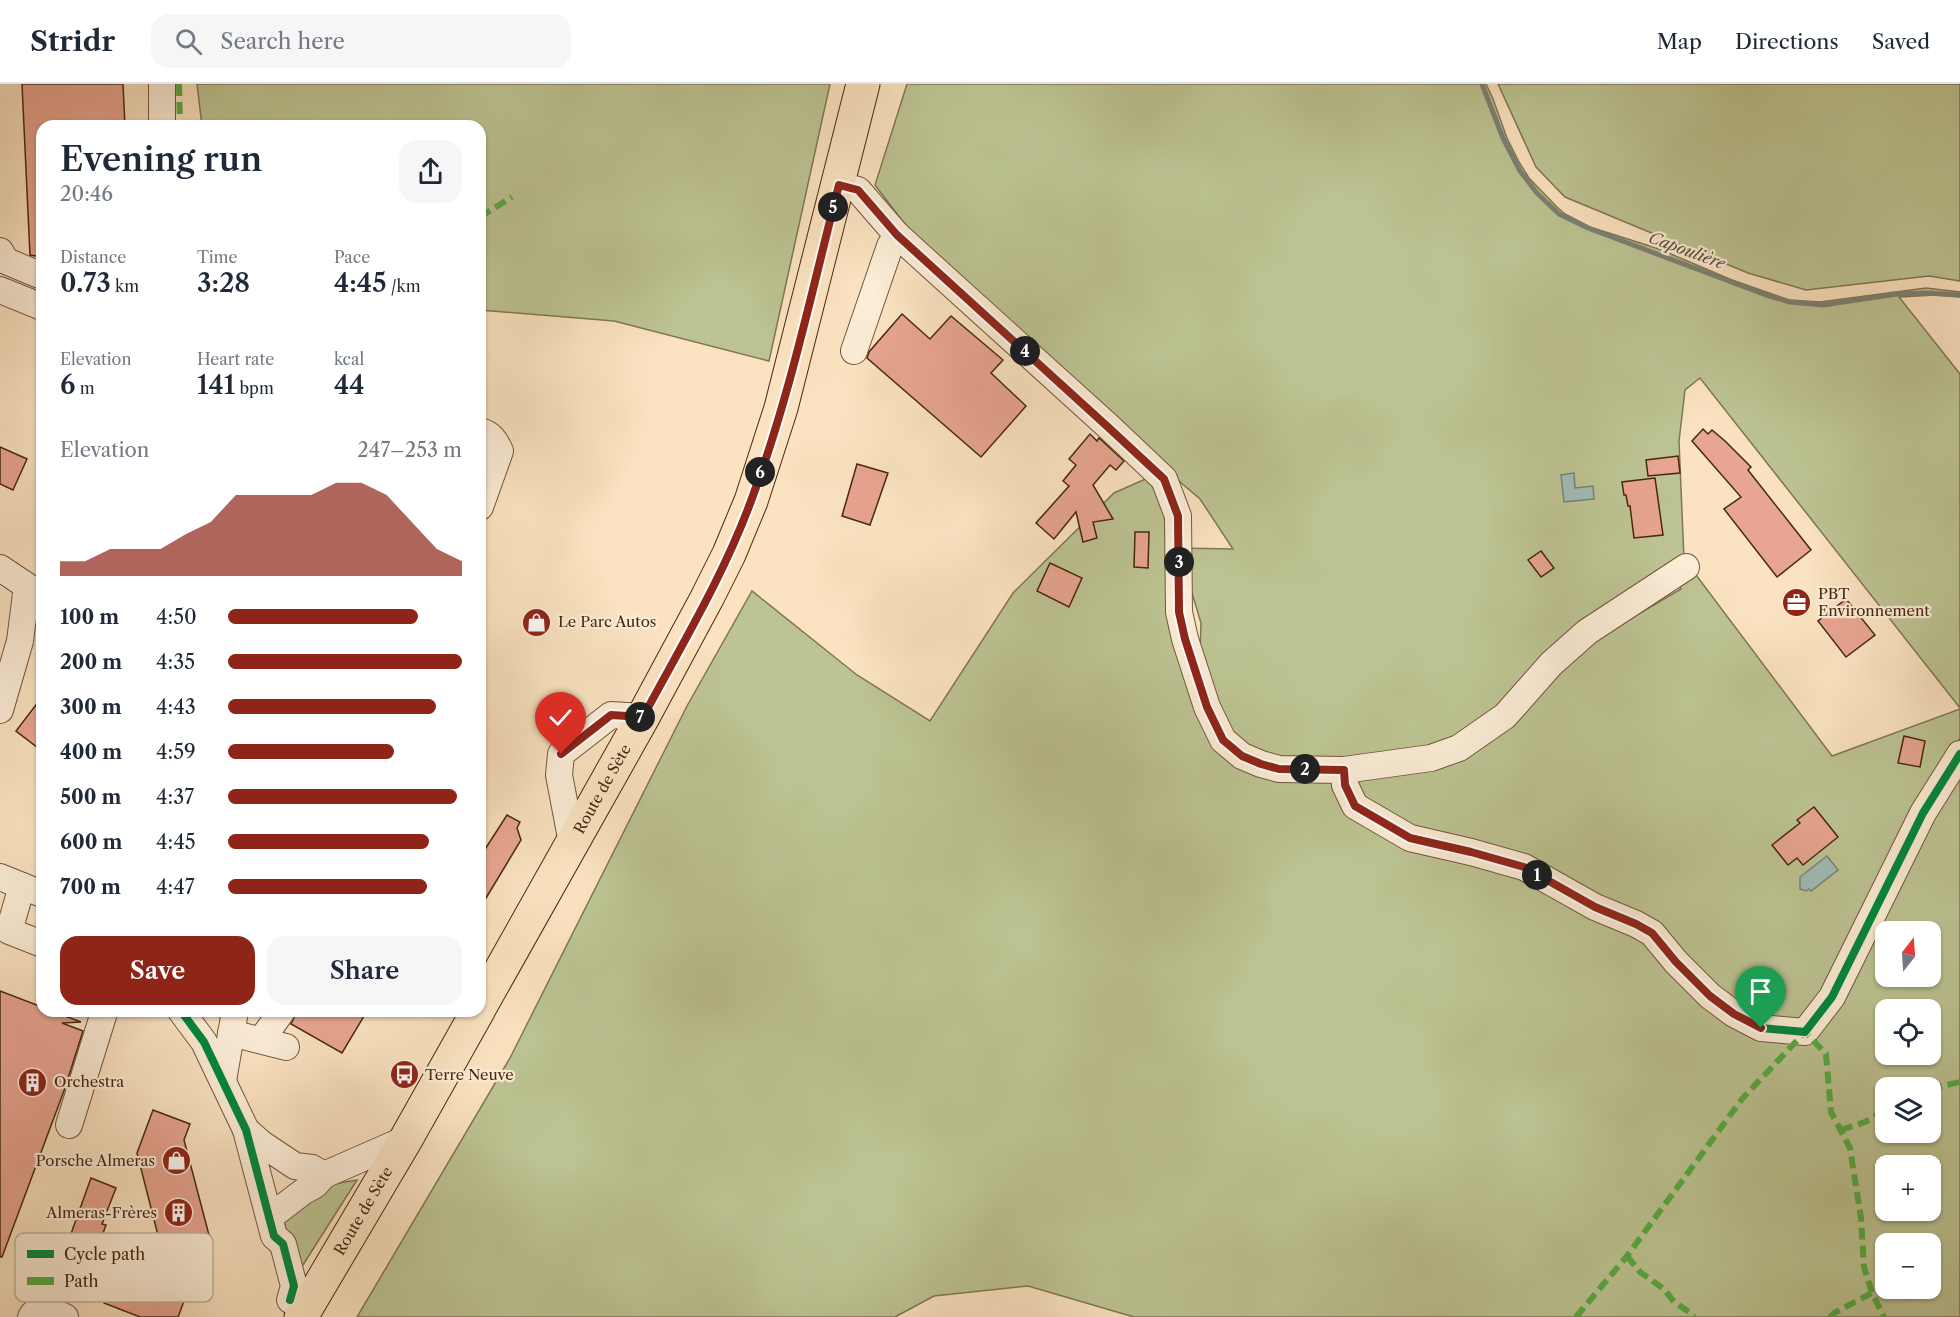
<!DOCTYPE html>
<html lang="en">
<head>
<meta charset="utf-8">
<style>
	body { margin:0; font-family:"Libre Caslon Text",serif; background:#f6f6f7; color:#1f2937; height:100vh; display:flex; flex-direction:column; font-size:22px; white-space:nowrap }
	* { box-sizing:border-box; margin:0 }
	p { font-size:20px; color:#747a83 }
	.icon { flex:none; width:33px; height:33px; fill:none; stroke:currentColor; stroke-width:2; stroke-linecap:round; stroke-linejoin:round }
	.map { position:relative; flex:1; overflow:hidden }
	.sheet { position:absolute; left:36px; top:36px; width:450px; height:897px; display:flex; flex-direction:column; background:#fff; border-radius:18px; box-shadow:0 2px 4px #0004 }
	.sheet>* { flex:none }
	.needle { width:39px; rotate:17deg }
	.tools { position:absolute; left:1875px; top:837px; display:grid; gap:12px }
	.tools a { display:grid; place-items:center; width:66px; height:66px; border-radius:12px; background:#fff; box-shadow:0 2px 4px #0004; font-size:30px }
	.pin { position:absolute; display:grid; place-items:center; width:51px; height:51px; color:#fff; margin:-62px -26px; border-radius:50% 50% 50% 0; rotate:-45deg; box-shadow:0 0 6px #0007 }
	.pin .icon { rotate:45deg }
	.km { position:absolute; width:30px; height:30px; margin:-15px; border-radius:50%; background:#222; color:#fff; font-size:16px; line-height:30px; text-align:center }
	.round { display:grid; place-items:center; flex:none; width:63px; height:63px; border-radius:18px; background:#f6f6f7 }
	.summary { display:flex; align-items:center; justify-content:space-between; height:102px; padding:0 24px }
	h1 { font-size:33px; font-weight:600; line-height:45px }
	.metrics { display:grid; grid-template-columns:repeat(3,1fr); gap:9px; height:102px; padding:6px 24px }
	.metrics div { display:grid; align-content:center }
	.metrics b { font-size:26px; font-weight:600 }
	.metrics small { font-size:16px; font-weight:400 }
	.metrics p { font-size:16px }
	.chart { height:168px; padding:12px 24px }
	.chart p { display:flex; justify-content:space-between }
	.chart svg { width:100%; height:108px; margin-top:6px; fill:#8f2418; opacity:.7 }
	.action { display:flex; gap:12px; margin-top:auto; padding:12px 24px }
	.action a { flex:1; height:69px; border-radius:18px; background:#8f2418; color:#fff; font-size:24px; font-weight:600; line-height:69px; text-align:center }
	.action a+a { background:#f6f6f7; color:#1f2937 }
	ul { padding:0 24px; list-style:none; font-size:20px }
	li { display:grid; grid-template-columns:96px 72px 1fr; align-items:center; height:45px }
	li i { height:15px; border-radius:8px; background:#8f2418 }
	header { display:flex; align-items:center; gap:36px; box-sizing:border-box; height:84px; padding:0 30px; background:#fff; border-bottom:2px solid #e0e1e3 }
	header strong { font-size:28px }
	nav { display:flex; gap:33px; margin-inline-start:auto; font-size:21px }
	.search { width:420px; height:54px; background:#f6f6f7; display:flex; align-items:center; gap:15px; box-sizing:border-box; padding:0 21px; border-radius:18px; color:#747a83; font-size:22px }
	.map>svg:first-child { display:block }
</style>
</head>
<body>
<header>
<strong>Stridr</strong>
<div class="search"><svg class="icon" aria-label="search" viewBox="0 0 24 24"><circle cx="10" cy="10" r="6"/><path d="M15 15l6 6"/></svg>Search here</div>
<nav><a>Map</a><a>Directions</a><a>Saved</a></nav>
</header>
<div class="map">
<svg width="1960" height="1233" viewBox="0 0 1960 1233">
	<rect width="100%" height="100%" fill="#fbe3c1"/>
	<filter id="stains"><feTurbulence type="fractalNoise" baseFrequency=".00333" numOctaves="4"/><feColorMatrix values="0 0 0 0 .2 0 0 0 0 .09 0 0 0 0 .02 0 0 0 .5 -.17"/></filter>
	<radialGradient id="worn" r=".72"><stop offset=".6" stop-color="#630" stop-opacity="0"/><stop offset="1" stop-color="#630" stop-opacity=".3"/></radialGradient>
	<g fill="#bdc493" stroke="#827652" stroke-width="1.5" fill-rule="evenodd">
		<polygon points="197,0 830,0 769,277 614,237 480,226 480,42 202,42"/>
		<path d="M 907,0 L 1486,0 L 1493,15 L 1507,54 L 1519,78 L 1529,94 L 1557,123 L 1565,130 L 1590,143 L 1659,165 L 1732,196 L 1789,216 L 1820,218 L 1926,204 L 1960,208 L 1960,213 L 1935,211 L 1899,213 L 1960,290 L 1960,624 L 1700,294 L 1685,306 L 1679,357 L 1684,475 L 1832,672 L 1960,625 L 1960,654 L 1909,743 L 1960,673 L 1960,1233 L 1134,1233 L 1028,1202 L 934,1212 L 895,1233 L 357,1233 L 510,974 L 687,622 L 752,507 L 857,591 L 930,637 L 1013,509 L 1114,409 L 1150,393 L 1179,464 L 1233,465 L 1200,415 L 1106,335 L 933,177 L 875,101 ZM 1180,469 L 1201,539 L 1200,569 ZM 1666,486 L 1681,505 L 1601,552 L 1568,579 ZM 1886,848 L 1930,848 L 1930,892 L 1886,892 ZM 1886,926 L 1930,926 L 1930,970 L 1886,970 ZM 1886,1004 L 1930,1004 L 1930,1048 L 1886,1048 ZM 1886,1082 L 1930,1082 L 1930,1126 L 1886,1126 ZM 1886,1160 L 1930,1160 L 1930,1204 L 1886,1204 Z"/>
		<polygon points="1498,0 1960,0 1960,197 1929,192 1806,206 1748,189 1565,113 1536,83"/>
		<polygon points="357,1096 301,1184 295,1178 284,1138 333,1100"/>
	</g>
	<g fill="#a0bdb8" stroke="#7c8175" stroke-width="1.5">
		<polygon points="1574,389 1575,404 1593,402 1594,415 1564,418 1561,391"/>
		<polygon points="1827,772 1838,786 1811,807 1809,805 1806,807 1800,805 1800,793"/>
	</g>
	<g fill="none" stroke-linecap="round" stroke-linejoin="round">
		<polyline stroke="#7c8175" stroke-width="5" points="1482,0 1503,54 1520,87 1537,109 1559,130 1588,144 1766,211 1790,218 1823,221 1897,210 1927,209 1960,211"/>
	</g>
	<g fill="#e8a591" stroke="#472710" stroke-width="1.5">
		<polygon points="22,0 123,0 125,42 42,42 42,173 30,171"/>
		<polygon points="902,230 930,255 951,232 1003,276 991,289 1026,322 981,373 867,274 869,268"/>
		<polygon points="1703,345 1708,350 1712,346 1725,357 1751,383 1748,386 1811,466 1777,493 1724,425 1741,413 1692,357"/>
		<polygon points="1090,350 1097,357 1099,354 1124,377 1116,386 1110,381 1093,401 1113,435 1093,438 1097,454 1083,458 1076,428 1054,455 1036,439 1069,402 1063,397 1076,381 1069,375"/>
		<polygon points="0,363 27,375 13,406 0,400"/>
		<polygon points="1678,372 1680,389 1648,392 1646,376"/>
		<polygon points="857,380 888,389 870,441 842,432"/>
		<polygon points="1655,394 1663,451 1634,454 1630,422 1628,422 1626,411 1624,411 1622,398"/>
		<polygon points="1135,448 1149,448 1148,484 1134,483"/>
		<polygon points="1541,467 1554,484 1541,493 1528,476"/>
		<polygon points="1050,479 1082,494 1069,523 1037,507"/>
		<polygon points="1846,515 1875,551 1846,573 1818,537"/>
		<polygon points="42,613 42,667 16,647"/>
		<polygon points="1904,652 1925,657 1920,683 1898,679"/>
		<polygon points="1814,723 1838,753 1803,781 1797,774 1788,781 1772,761 1800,739 1797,736"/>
		<polygon points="507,731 520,738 517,744 521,756 480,824 480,773"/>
		<polygon points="0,907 42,923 42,927 52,927 81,938 62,939 83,947 65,1004 2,1173 0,1173"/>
		<polygon points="297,927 367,927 342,969 291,940"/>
		<polygon points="153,1026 190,1040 184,1056 209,1151 178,1233 140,1233 104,1219 109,1203 142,1214 161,1163 137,1069"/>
		<polygon points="91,1094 116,1104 102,1140 106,1141 86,1196 58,1186"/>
	</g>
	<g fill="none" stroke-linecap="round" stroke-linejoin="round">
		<defs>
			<g id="minor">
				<polyline points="162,0 162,42"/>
				<polyline points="839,101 858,106 897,151 1109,343 1164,395 1178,432 1179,528 1185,555 1207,623 1223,656 1242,672 1261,680 1279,685 1344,686 1431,674 1459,664 1505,632 1551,580 1587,548 1686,483"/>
				<polyline points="0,167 6,177 42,192"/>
				<polyline points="0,206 42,223"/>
				<polyline points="854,267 890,162 897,151"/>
				<path d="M 480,347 C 491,350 495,356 500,367 L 480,423"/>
				<polyline points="0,484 27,502 20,557 0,626"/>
				<polyline points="1344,686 1345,701 1355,722 1410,754 1471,768 1524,783 1595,823 1636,840 1652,849 1676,878 1710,912 1734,930 1761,944 1805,948 1832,913 1923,729 1960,670"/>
				<polyline points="572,759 559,691 561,670 611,631 643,633"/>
				<polyline points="0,793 42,810"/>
				<polyline points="22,802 9,847 42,860"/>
				<polyline points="181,927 204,958 246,1046 274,1152 283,1160 294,1202 290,1216"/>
				<polyline points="231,949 286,963"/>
				<polyline points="262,955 282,927"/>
				<polyline points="223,997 235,927"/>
				<polyline points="69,1041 103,932 100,927"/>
				<polyline points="246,1046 262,1060 295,1082 312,1084 324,1091 406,1055"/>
				<polyline points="270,1133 304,1107 315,1101 324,1091"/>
				<path d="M 31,1233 L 34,1229 C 47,1227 54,1228 65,1233"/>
			</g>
			<g id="major">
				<path id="s1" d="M 480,923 L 643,633 L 707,514 L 729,470 L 751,417 L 781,324 L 863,0"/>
				<path id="s2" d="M 301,1233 L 406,1055 L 478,927"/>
			</g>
		</defs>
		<use href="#minor" stroke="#74563c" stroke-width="28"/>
		<use href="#major" stroke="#472710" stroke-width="35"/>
		<use href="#minor" stroke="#fcedd7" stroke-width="26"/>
		<use href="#major" stroke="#fbe3c1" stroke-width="33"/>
		<g stroke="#56aa42" stroke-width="6" stroke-dasharray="12 6" stroke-linecap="butt">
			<polyline points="179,0 180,42"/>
			<polyline points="480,133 512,113"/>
			<polyline points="1930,1005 1960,998"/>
			<polyline points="1841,1046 1865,1038 1886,1026"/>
			<polyline points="1627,1172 1640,1188 1664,1205 1674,1218 1689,1228 1694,1233"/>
			<polyline points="1576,1233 1627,1172 1742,1015 1805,948 1826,970 1831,1028 1850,1064 1855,1096 1861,1134 1864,1183 1872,1209 1884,1233"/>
			<polyline points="1830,1233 1834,1229 1872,1209"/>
		</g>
		<defs>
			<g id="cycleway">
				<polyline points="839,101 858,106 897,151 1109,343 1164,395 1178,432 1179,528 1185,555 1207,623 1223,656 1242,672 1261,680 1279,685 1344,686 1345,701 1355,722 1410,754 1471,768 1524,783 1595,823 1636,840 1652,849 1676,878 1710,912 1734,930 1761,944 1805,948 1832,913 1923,729 1960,670"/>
				<polyline points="181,927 204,958 246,1046 274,1152 283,1160 294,1202 290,1216"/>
			</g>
		</defs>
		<use href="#cycleway" stroke="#fcedd7" stroke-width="11"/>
		<use href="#cycleway" stroke="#00873e" stroke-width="8"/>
	</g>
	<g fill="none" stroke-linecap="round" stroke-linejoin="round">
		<defs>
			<path id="route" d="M 561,670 L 611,631 L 643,633 C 681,562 723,493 751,417 C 789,316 812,206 839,101 L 858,106 L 897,151 L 1109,344 L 1164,395 L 1178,432 L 1179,528 L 1185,555 L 1207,623 L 1223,656 L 1242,672 L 1261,680 L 1279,685 L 1344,686 L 1345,701 L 1355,722 L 1410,754 L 1471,768 L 1524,783 L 1595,823 L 1636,840 L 1652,849 L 1676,878 L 1710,912 L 1734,930 L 1761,944"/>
		</defs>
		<use href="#route" stroke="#fff" stroke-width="12"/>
		<use href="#route" stroke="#8f2418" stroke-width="8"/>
	</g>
	<defs>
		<symbol id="office-disc" viewBox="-11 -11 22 22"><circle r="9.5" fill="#8f2418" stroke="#fcedd7"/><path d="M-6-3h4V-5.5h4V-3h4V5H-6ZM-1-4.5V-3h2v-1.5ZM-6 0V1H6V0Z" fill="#fff"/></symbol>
		<symbol id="shop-disc" viewBox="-11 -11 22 22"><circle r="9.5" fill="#8f2418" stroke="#fcedd7"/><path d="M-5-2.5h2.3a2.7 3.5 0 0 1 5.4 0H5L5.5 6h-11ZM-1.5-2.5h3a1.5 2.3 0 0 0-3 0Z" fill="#fff"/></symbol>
		<symbol id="bus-disc" viewBox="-11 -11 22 22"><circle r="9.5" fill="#8f2418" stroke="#fcedd7"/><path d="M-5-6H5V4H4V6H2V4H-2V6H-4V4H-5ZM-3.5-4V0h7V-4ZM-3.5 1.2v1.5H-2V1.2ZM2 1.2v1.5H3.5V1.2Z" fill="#fff"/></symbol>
		<symbol id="building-disc" viewBox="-11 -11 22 22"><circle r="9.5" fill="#8f2418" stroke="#fcedd7"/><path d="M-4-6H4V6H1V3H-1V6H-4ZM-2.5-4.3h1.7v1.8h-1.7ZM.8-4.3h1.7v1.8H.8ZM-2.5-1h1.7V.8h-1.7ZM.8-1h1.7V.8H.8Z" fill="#fff"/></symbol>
	</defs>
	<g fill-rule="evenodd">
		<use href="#office-disc" x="1780" y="502" width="33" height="33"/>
		<use href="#shop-disc" x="520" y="522" width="33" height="33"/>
		<use href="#bus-disc" x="388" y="974" width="33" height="33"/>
		<use href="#building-disc" x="16" y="982" width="33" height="33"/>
		<use href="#shop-disc" x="160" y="1060" width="33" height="33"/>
		<use href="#building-disc" x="162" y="1112" width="33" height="33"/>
	</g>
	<g text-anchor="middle" stroke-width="4.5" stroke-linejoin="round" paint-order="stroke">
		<g font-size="15" fill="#472710" stroke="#fcedd7" text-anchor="start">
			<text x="1818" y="515">PBT<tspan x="1818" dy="17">Environnement</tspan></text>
			<text x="558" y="543">Le Parc Autos</text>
			<text x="425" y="996">Terre Neuve</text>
			<text x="54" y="1003">Orchestra</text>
			<text x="155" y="1082" text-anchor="end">Porsche Almeras</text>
			<text x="157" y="1134" text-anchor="end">Almeras-Frères</text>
		</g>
		<g font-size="15" fill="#472710" stroke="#fcedd7">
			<text dy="5" stroke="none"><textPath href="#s1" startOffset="250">Route de Sète</textPath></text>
			<text dy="5" stroke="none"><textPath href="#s2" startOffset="123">Route de Sète</textPath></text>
		</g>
		<g font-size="16" font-style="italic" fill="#5d4c3a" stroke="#fcedd7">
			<text transform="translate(1687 166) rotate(20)" y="6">Capoulière</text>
		</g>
	</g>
	<rect x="15" y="1149" width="198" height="69" rx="9" fill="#fcedd7" stroke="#c6b29b" stroke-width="1.5"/>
	<rect x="27" y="1166" width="27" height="8" fill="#00873e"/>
	<rect x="27" y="1193" width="27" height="8" fill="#56aa42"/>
	<g font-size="16" fill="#472710">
		<text x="64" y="1176">Cycle path</text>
		<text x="64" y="1203">Path</text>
	</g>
	<rect width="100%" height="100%" filter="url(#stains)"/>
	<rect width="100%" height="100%" fill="url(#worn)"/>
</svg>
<div class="tools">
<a><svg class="needle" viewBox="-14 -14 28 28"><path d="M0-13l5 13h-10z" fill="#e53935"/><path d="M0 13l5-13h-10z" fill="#747a83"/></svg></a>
<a><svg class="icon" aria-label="locate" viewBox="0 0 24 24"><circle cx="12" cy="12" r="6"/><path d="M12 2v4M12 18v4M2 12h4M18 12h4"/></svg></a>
<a><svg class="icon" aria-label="layers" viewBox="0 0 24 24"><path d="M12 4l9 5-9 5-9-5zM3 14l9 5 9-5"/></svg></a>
<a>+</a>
<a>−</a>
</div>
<div class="pin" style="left:1761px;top:944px;background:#1e9e55"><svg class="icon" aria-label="arrive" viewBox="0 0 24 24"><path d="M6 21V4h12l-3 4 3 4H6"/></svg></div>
<div class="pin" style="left:561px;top:670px;background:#d93025"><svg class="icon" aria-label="check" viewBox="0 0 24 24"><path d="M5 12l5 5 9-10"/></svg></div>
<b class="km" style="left:1537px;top:791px">1</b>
<b class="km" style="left:1305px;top:685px">2</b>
<b class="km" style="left:1179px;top:478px">3</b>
<b class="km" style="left:1025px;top:267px">4</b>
<b class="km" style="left:833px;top:123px">5</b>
<b class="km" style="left:760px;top:388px">6</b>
<b class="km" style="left:640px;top:633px">7</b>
<section class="sheet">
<div class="summary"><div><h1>Evening run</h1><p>20:46</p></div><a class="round"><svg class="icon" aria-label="share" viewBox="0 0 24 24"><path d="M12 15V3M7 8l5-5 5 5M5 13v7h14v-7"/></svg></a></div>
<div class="metrics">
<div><p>Distance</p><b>0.73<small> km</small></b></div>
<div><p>Time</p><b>3:28</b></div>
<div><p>Pace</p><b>4:45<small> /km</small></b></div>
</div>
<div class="metrics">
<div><p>Elevation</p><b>6<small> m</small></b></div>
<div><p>Heart rate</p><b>141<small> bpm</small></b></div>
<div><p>kcal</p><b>44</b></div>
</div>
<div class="chart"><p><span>Elevation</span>247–253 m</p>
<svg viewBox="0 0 160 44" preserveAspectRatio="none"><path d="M0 44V38L10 38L20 33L30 33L40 33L50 27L60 22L70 11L80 11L90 11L100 11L110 6L120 6L130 11L140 22L150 33L160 38V44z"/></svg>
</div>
<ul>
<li><b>100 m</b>4:50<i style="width:81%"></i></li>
<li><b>200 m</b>4:35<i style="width:100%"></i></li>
<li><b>300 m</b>4:43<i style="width:89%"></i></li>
<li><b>400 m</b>4:59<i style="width:71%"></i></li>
<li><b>500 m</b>4:37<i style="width:98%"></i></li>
<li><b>600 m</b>4:45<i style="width:86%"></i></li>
<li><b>700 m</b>4:47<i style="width:85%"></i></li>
</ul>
<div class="action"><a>Save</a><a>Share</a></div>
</section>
</div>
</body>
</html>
